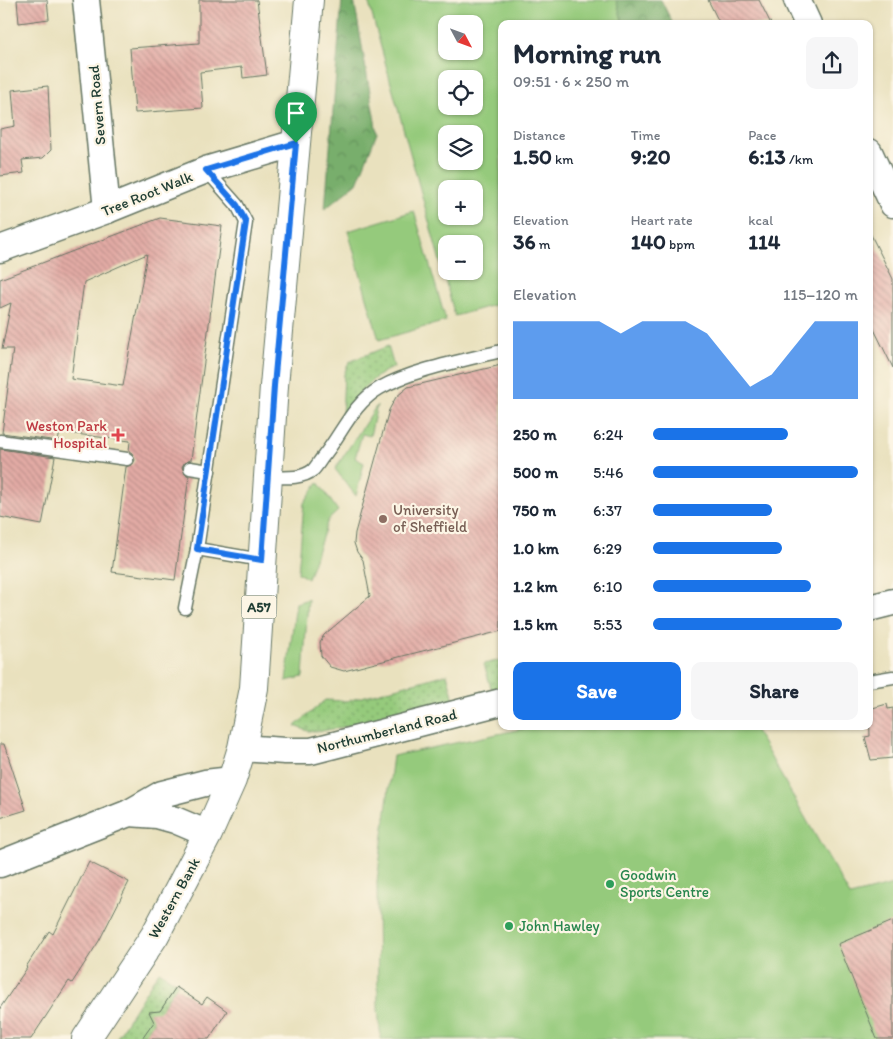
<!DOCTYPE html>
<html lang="en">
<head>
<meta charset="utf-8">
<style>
	body { margin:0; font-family:Itim,sans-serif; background:#f6f6f7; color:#1f2937; height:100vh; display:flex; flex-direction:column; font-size:19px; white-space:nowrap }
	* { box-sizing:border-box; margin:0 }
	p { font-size:16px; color:#747a83 }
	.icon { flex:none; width:28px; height:28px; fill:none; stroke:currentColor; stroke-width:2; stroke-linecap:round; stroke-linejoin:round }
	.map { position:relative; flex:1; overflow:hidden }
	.details { position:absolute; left:498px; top:20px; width:375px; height:710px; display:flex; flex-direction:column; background:#fff; border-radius:10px; box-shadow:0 1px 4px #0004 }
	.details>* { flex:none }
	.needle { width:32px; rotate:131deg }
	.fabs { position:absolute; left:438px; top:15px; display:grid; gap:10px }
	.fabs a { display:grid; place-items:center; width:45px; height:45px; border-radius:10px; background:#fff; box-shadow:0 1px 4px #0004; font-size:25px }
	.pin { position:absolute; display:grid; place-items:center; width:42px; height:42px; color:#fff; margin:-51px -21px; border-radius:50% 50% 50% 0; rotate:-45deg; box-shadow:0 0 5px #0007 }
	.pin .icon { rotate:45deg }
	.round { display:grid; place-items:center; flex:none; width:52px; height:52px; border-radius:10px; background:#f6f6f7 }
	.summary { display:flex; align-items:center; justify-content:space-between; height:85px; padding:0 15px }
	h1 { font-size:28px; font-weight:700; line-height:38px }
	.figures { display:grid; grid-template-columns:repeat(3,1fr); gap:8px; height:85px; padding:5px 15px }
	.figures div { display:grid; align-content:center }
	.figures b { font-size:21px; font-weight:700 }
	.figures small { font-size:14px; font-weight:400 }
	.figures p { font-size:14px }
	.chart { height:140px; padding:10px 15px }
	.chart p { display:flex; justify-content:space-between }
	.chart svg { width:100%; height:90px; margin-top:5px; fill:#1a73e8; opacity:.7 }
	.cta { display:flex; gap:10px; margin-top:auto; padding:10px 15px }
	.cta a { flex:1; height:58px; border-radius:10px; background:#1a73e8; color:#fff; font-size:20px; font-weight:700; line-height:58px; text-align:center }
	.cta a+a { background:#f6f6f7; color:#1f2937 }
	ul { padding:0 15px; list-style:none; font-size:16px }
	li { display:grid; grid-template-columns:80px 60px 1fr; align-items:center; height:38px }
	li i { height:12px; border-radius:6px; background:#1a73e8 }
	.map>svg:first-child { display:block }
</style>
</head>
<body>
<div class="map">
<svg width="893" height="1039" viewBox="0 0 893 1039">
	<defs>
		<pattern id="grass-dots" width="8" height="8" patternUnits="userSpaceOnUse" patternTransform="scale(1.25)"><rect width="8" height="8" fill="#95ca7c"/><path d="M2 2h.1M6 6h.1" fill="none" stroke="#79a566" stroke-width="1.8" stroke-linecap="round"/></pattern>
		<pattern id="forest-crowns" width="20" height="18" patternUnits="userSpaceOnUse" patternTransform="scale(1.25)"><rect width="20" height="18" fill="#78ae6c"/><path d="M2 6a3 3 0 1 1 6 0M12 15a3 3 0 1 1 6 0" fill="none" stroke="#628f5a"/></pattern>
		<pattern id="building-back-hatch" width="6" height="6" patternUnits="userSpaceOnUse" patternTransform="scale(1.25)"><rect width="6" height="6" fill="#e3aba5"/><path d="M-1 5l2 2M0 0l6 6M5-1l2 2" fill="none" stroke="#b78c87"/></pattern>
	</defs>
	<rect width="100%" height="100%" fill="#fcf5e5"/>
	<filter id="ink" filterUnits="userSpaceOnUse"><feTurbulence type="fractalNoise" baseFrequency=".02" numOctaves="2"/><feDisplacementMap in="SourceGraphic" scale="10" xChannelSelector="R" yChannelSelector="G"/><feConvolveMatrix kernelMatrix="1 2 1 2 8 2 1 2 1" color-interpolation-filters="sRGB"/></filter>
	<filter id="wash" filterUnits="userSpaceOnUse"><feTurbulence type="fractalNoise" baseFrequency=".0096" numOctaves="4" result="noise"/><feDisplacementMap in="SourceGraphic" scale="20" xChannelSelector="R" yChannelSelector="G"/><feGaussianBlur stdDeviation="1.12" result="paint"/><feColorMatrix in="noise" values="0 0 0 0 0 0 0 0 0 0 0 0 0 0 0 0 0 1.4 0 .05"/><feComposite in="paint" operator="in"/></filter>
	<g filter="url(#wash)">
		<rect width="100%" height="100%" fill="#e9e1be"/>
		<g fill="url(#grass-dots)" stroke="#5a8458">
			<path d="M 388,346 L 394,367 C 370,377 356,396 342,417 L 344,374 L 349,362 Z"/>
			<polygon points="501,660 501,689 496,690 491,688 484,664"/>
			<polygon points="447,674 455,703 376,721 322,731 308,731 295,726 325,700 347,701"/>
			<polygon points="159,971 178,983 160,1011 152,1017 154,1022 142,1039 116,1039"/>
		</g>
		<g fill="url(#forest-crowns)" stroke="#4c7650">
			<polygon points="342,0 354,0 377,133 357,183 325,209"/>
			<polygon points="616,0 661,0 673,24 623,24"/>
		</g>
		<g fill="#95ca7c" stroke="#5a8458" fill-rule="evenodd">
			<path d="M 368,0 L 616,0 L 623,24 L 501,24 L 501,303 L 455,316 ZM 446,24 L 474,24 L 474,51 L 446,51 ZM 446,79 L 474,79 L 474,106 L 446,106 ZM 446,134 L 474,134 L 474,161 L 446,161 ZM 446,189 L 474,189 L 474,216 L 446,216 ZM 446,244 L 474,244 L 474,271 L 446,271 Z"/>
			<polygon points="414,211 446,321 379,340 348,231"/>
			<polygon points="377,405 370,436 362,434 355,458 364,463 356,496 335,469"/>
			<polygon points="318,482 338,511 328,520 308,579 298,573 304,503"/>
			<polygon points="308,599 303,677 286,681 296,603"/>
			<polygon points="536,726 753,726 850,896 893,885 893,1039 381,1039 378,1010 377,882 393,756"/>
		</g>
		<g id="blocks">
			<g fill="url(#building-back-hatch)" fill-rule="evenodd">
				<polygon points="17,0 47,0 49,19 19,23"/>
				<polygon points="199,0 257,0 267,75 243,78 242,67 200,72 203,108 135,113 130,48 199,43"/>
				<polygon points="708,0 759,0 771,24 720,24"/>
				<polygon points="48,86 51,150 43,158 22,160 24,173 0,176 0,129 15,126 12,90"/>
				<path d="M 160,218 L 222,226 L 191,460 L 184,463 L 182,467 L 185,474 L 189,476 L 175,580 L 112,572 L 126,467 L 133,464 L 135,460 L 132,453 L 129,451 L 130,441 L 60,432 L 58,441 L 2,433 L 13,349 L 2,349 L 11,303 L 0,308 L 0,279 ZM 147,254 L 123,386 L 71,379 L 84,282 Z"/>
				<polygon points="869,231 893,279 893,368 869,319"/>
				<polygon points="501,365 501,631 344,671 330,667 321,656 320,642 324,635 370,596 363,560 357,552 354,543 355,533 389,410 396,397 408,387"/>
				<polygon points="0,449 55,457 42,525 0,517"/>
				<polygon points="887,704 888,709 893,708 893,758 871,760 865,737 870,736 869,709"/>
				<polygon points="0,744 4,744 26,810 0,818"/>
				<polygon points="89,862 129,882 99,941 72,983 69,981 31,1039 0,1039 0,1008 27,968 26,967 49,931 53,934"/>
				<polygon points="893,921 893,1039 877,1039 838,944"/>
				<polygon points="176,987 202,1004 207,997 227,1011 209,1039 142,1039 154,1022 149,1012 160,1011"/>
			</g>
		</g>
	</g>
	<g filter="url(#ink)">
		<use href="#blocks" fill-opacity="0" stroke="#667664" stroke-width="1"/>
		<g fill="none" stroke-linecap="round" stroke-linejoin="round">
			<defs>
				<g id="service">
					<polyline points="0,441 127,459"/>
					<polyline points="190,468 209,471"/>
					<path d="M 268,477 C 281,477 301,480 313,470 C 316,467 319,462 322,458 C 342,434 352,404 380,388 C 412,370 465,360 501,351"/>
					<polyline points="197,549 262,560"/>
					<polyline points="185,608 197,549 246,222 237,205 206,170"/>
					<polyline points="869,681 893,677"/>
				</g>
				<g id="minor">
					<polyline points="86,0 107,210"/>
					<polyline points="797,0 808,24"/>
					<polyline points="869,152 893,204"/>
					<polyline points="0,249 107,210 206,170 296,143"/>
					<polyline points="869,608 893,602"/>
					<polyline points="242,748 285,751 311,751 501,702"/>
					<polyline points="129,813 157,815 175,820 208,834"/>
					<polyline points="0,864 129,813 162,794 205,783 232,780"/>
				</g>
				<polyline id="primary" points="86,1039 155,935 174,899 208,834 232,780 242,748 254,688 274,386 309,0"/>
			</defs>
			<use href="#service" stroke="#667664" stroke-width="15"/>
			<use href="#minor" stroke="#667664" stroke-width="29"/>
			<use href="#primary" stroke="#667664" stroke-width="30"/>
			<use href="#service" stroke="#fff" stroke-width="12"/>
			<use href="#minor" stroke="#fff" stroke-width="26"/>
			<use href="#primary" stroke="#fff" stroke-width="28"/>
		</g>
	</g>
	<g fill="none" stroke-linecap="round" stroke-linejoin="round" filter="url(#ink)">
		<defs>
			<polygon id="route" points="296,143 274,386 262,560 197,549 246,222 237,205 206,170"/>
		</defs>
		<use href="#route" stroke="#fff" stroke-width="10"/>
		<use href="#route" stroke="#1a73e8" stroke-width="6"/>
	</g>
	<path fill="#e0444e" stroke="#fcf5e5" stroke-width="2" d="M115.5 427.5h5v5h5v5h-5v5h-5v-5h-5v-5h5z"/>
	<circle fill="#8d6e63" stroke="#fcf5e5" stroke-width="2" cx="383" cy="519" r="5"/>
	<g fill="#2e9e5b" stroke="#fcf5e5" stroke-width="2">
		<circle cx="610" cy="884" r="5"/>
		<circle cx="509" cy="926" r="5"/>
	</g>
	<g text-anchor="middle" stroke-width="4.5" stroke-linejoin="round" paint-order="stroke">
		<rect fill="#fcf5e5" stroke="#617469" stroke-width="1" x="241.5" y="595.5" width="35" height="23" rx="4"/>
		<g font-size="14" font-weight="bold" fill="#1f3d34">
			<text x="259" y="612">A57</text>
		</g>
		<g font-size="15" fill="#1f3d34" stroke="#fcf5e5">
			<text transform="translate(97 105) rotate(-95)" y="5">Severn Road</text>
			<text transform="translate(147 194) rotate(-22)" y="5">Tree Root Walk</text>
			<text transform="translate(387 731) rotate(-14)" y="5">Northumberland Road</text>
			<text transform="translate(174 898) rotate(-61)" y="5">Western Bank</text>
		</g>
		<g font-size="15" fill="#be3a42" stroke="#fcf5e5" text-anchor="end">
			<text x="107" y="431">Weston Park<tspan x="107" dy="17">Hospital</tspan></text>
		</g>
		<g font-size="15" fill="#785e54" stroke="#fcf5e5" text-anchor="start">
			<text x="393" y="515">University<tspan x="393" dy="17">of Sheffield</tspan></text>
		</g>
		<g font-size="15" fill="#27864d" stroke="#fcf5e5" text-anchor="start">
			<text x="620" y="880">Goodwin<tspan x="620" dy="17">Sports Centre</tspan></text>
			<text x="519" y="931">John Hawley</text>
		</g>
	</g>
</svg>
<div class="fabs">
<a><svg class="needle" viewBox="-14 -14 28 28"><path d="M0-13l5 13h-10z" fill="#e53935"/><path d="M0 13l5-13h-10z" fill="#747a83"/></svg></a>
<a><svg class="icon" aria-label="locate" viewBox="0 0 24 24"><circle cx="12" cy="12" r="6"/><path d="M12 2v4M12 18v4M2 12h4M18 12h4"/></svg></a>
<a><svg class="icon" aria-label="layers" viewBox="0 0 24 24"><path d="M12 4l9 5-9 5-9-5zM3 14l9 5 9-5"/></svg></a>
<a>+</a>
<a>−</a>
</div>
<div class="pin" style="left:296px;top:143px;background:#1e9e55"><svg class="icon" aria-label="arrive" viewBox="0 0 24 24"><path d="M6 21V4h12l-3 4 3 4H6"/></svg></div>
<section class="details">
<div class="summary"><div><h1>Morning run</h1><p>09:51 · 6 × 250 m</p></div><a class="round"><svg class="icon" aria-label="share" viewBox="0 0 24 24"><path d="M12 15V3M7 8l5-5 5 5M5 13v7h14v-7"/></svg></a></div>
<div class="figures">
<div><p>Distance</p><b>1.50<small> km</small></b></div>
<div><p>Time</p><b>9:20</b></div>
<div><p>Pace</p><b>6:13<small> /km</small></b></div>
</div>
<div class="figures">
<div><p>Elevation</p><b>36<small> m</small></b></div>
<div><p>Heart rate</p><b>140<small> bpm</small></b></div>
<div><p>kcal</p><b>114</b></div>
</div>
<div class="chart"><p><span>Elevation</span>115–120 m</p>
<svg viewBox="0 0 160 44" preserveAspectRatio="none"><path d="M0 44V6L10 6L20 6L30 6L40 6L50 12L60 6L70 6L80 6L90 12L100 25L110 38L120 32L130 19L140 6L150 6L160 6V44z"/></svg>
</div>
<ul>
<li><b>250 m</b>6:24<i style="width:66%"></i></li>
<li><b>500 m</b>5:46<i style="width:100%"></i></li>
<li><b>750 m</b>6:37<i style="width:58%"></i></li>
<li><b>1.0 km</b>6:29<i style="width:63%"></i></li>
<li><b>1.2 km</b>6:10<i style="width:77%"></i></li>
<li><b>1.5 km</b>5:53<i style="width:92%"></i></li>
</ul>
<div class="cta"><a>Save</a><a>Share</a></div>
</section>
</div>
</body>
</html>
